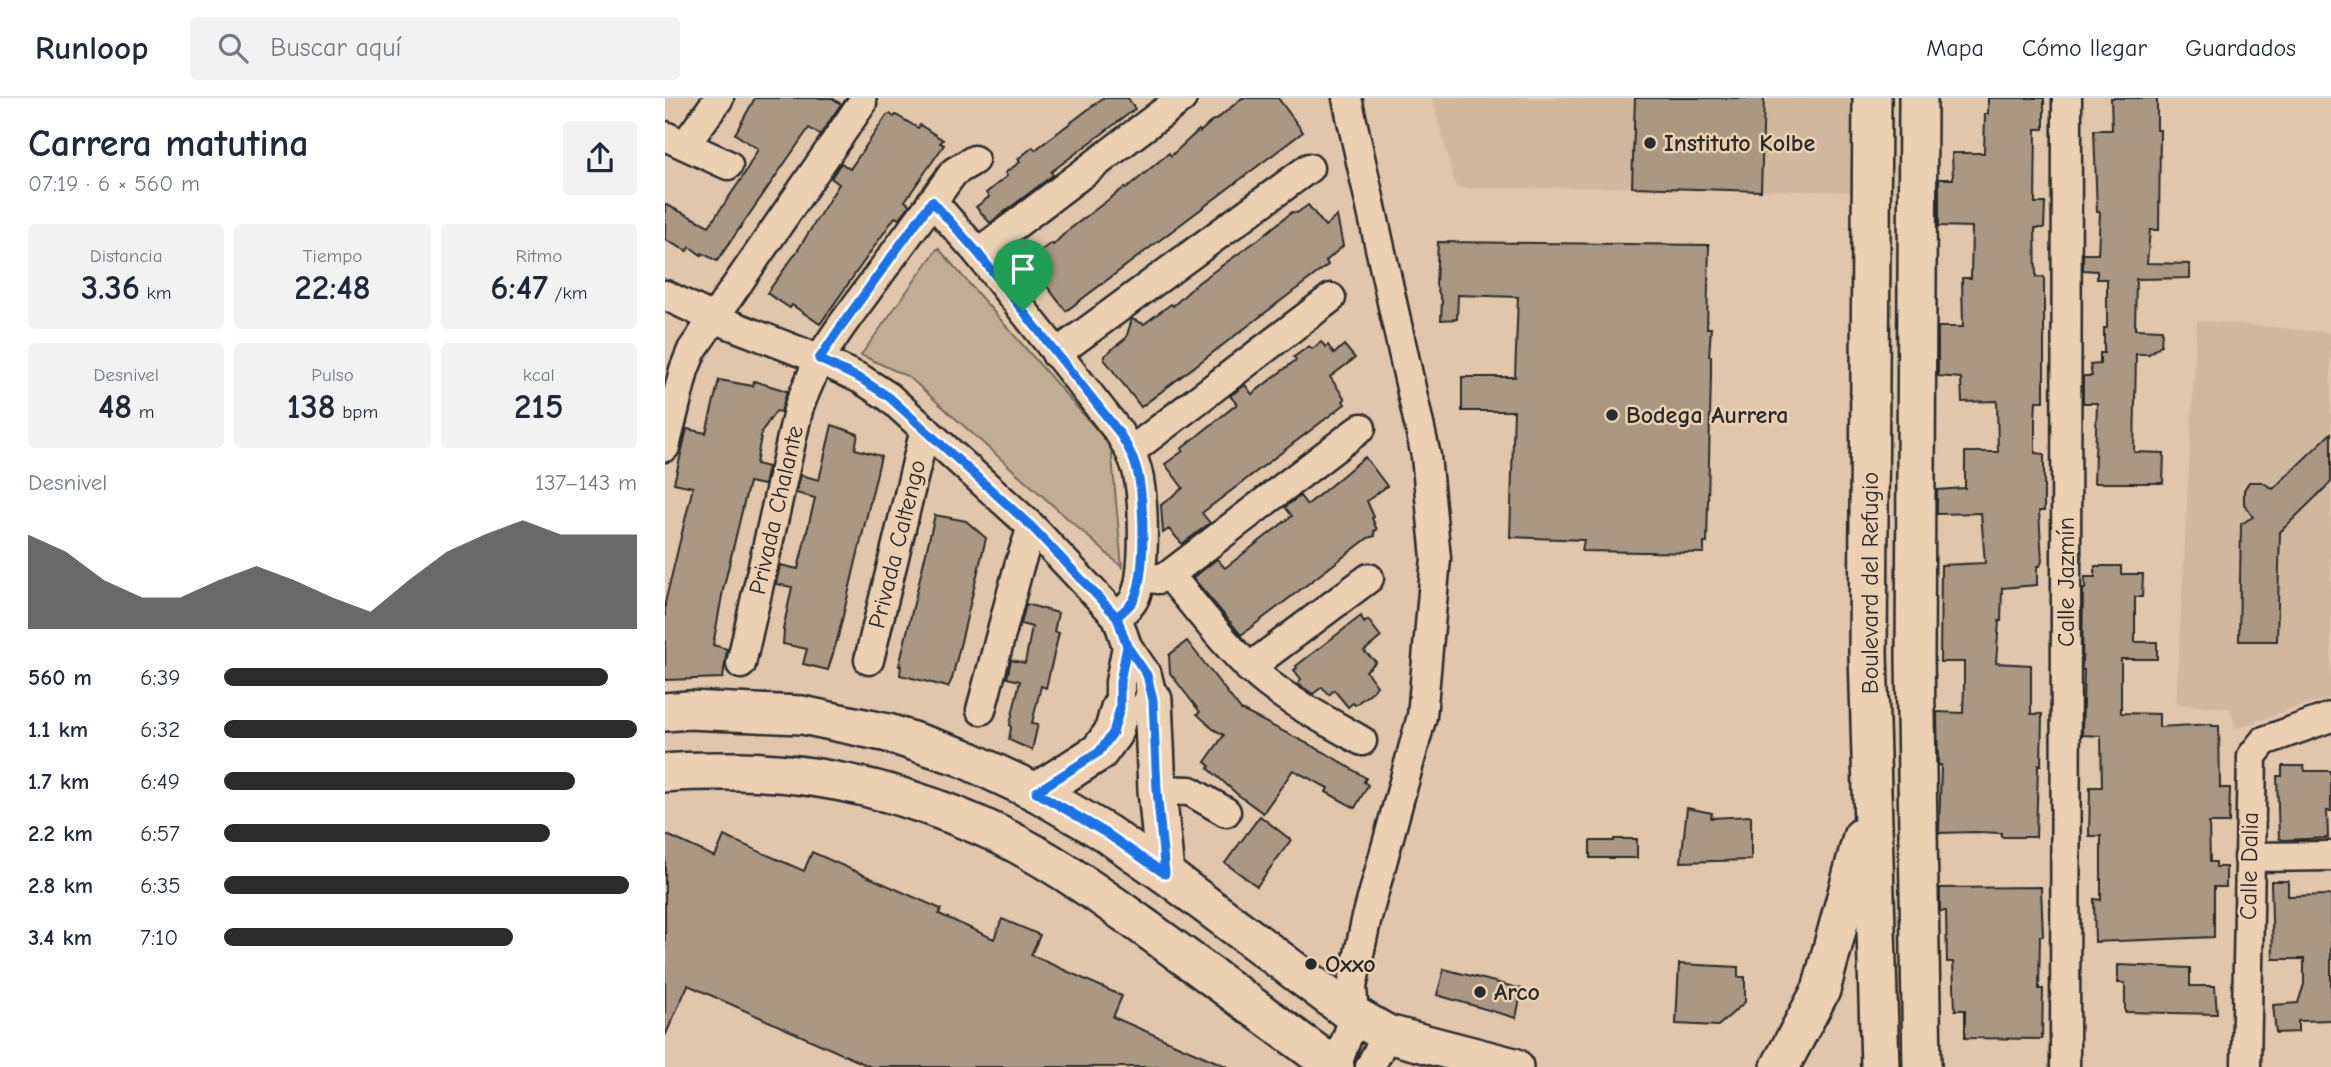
<!DOCTYPE html>
<html lang="es">
<head>
<meta charset="utf-8">
<style>
	body { margin:0; font-family:"Comic Neue",sans-serif; background:#f2f2f3; color:#1f2937; height:100vh; display:flex; flex-direction:column; font-size:26px; white-space:nowrap }
	* { box-sizing:border-box; margin:0 }
	p { font-size:23px; color:#747a83 }
	.icon { flex:none; width:38px; height:38px; fill:none; stroke:currentColor; stroke-width:2; stroke-linecap:round; stroke-linejoin:round }
	.map { position:relative; flex:1; overflow:hidden }
	.side { display:flex; flex-direction:column; background:#fff; width:665px }
	.side>* { flex:none }
	.pin { position:absolute; display:grid; place-items:center; width:60px; height:60px; color:#fff; margin:-72px -30px; border-radius:50% 50% 50% 0; rotate:-45deg; box-shadow:0 0 7px #0007 }
	.pin .icon { rotate:45deg }
	.round { display:grid; place-items:center; flex:none; width:74px; height:74px; border-radius:7px; background:#f2f2f3 }
	.head { display:flex; align-items:center; justify-content:space-between; height:119px; padding:0 28px }
	h1 { font-size:38px; font-weight:700; line-height:52px }
	.stats { display:grid; grid-template-columns:repeat(3,1fr); gap:10px; height:119px; padding:7px 28px }
	.stats div { display:grid; align-content:center; border-radius:7px; background:#f2f2f3; text-align:center }
	.stats b { font-size:35px; font-weight:700 }
	.stats small { font-size:19px; font-weight:400 }
	.stats p { font-size:19px }
	.chart { height:196px; padding:14px 28px }
	.chart p { display:flex; justify-content:space-between }
	.chart svg { width:100%; height:126px; margin-top:7px; fill:#2b2b2b; opacity:.7 }
	ul { padding:0 28px; list-style:none; font-size:23px }
	li { display:grid; grid-template-columns:112px 84px 1fr; align-items:center; height:52px }
	li i { height:18px; border-radius:9px; background:#2b2b2b }
	header { display:flex; align-items:center; gap:42px; box-sizing:border-box; height:98px; padding:0 35px; background:#fff; border-bottom:2px solid #e0e1e3 }
	header strong { font-size:33px }
	nav { display:flex; gap:38px; margin-inline-start:auto; font-size:24px }
	.search { width:490px; height:63px; background:#f2f2f3; display:flex; align-items:center; gap:18px; box-sizing:border-box; padding:0 24px; border-radius:7px; color:#747a83; font-size:26px }
	main { display:flex; flex:1; min-height:0 }
	.map>svg:first-child { display:block }
</style>
</head>
<body>
<header>
<strong>Runloop</strong>
<div class="search"><svg class="icon" aria-label="search" viewBox="0 0 24 24"><circle cx="10" cy="10" r="6"/><path d="M15 15l6 6"/></svg>Buscar aquí</div>
<nav><a>Mapa</a><a>Cómo llegar</a><a>Guardados</a></nav>
</header>
<main>
<section class="side">
<div class="head"><div><h1>Carrera matutina</h1><p>07:19 · 6 × 560 m</p></div><a class="round"><svg class="icon" aria-label="share" viewBox="0 0 24 24"><path d="M12 15V3M7 8l5-5 5 5M5 13v7h14v-7"/></svg></a></div>
<div class="stats">
<div><p>Distancia</p><b>3.36<small> km</small></b></div>
<div><p>Tiempo</p><b>22:48</b></div>
<div><p>Ritmo</p><b>6:47<small> /km</small></b></div>
</div>
<div class="stats">
<div><p>Desnivel</p><b>48<small> m</small></b></div>
<div><p>Pulso</p><b>138<small> bpm</small></b></div>
<div><p>kcal</p><b>215</b></div>
</div>
<div class="chart"><p><span>Desnivel</span>137–143 m</p>
<svg viewBox="0 0 160 44" preserveAspectRatio="none"><path d="M0 44V11L10 17L20 27L30 33L40 33L50 27L60 22L70 27L80 33L90 38L100 27L110 17L120 11L130 6L140 11L150 11L160 11V44z"/></svg>
</div>
<ul>
<li><b>560 m</b>6:39<i style="width:93%"></i></li>
<li><b>1.1 km</b>6:32<i style="width:100%"></i></li>
<li><b>1.7 km</b>6:49<i style="width:85%"></i></li>
<li><b>2.2 km</b>6:57<i style="width:79%"></i></li>
<li><b>2.8 km</b>6:35<i style="width:98%"></i></li>
<li><b>3.4 km</b>7:10<i style="width:70%"></i></li>
</ul>
</section>
<div class="map">
<svg width="1666" height="969" viewBox="0 0 1666 969">
	<rect width="100%" height="100%" fill="#e0c6aa"/>
	<filter id="ink" filterUnits="userSpaceOnUse"><feTurbulence type="fractalNoise" baseFrequency=".0143" numOctaves="2"/><feDisplacementMap in="SourceGraphic" scale="14" xChannelSelector="R" yChannelSelector="G"/><feConvolveMatrix kernelMatrix="1 2 1 2 8 2 1 2 1" color-interpolation-filters="sRGB"/></filter>
	<g filter="url(#ink)">
		<g fill="#d0b89f">
			<polygon points="767,0 1191,0 1190,94 967,89 791,90"/>
			<polygon points="1532,222 1666,235 1666,600 1630,610 1570,631 1565,610 1511,606"/>
		</g>
		<polygon fill="#c1ac95" stroke="#766c60" stroke-width="2" points="273,150 446,348 457,469 244,279 196,257"/>
		<g fill="#ab9884" stroke="#2b2b2b" stroke-width="2">
			<polygon points="90,0 167,0 176,6 155,37 144,30 52,163 37,155 36,157 25,149 22,153 0,142 0,106 44,128 77,80 93,51 70,36"/>
			<polygon points="438,0 463,0 470,11 386,74 388,77 325,125 311,109 324,99 321,95 342,78 340,75 355,64 353,61 368,49 370,52"/>
			<polygon points="577,0 613,0 638,34 401,213 364,165 367,163 365,161 386,145 388,147 401,134 460,89 461,91 504,55 506,58 534,32 535,34 548,22 551,22"/>
			<polygon points="970,0 1099,0 1096,93 967,89"/>
			<polygon points="1323,0 1379,0 1379,31 1371,31 1370,105 1380,105 1379,130 1370,130 1371,179 1379,179 1379,303 1371,303 1370,322 1370,355 1379,356 1379,413 1374,413 1377,463 1375,468 1372,468 1372,487 1337,490 1336,523 1334,523 1331,565 1366,567 1366,616 1377,616 1376,667 1373,667 1371,739 1336,739 1336,735 1310,734 1274,735 1276,667 1273,667 1272,614 1298,615 1299,589 1299,564 1275,564 1276,467 1320,465 1316,415 1272,416 1272,392 1300,390 1300,354 1333,354 1332,303 1297,304 1296,280 1273,278 1273,229 1298,229 1297,180 1306,180 1307,129 1274,128 1274,81 1288,81 1287,55 1319,55 1320,16 1323,16"/>
			<polygon points="1446,0 1492,0 1492,32 1495,32 1494,132 1485,132 1482,165 1525,166 1525,180 1471,181 1470,231 1497,232 1496,247 1484,256 1471,256 1469,354 1499,355 1498,385 1429,385 1432,305 1418,305 1418,278 1427,278 1425,267 1435,266 1435,255 1439,255 1439,230 1442,230 1442,181 1432,181 1432,173 1418,172 1418,156 1433,156 1435,114 1432,114 1429,32 1447,32"/>
			<polygon points="225,16 229,19 231,17 253,30 255,27 278,42 275,45 279,47 240,103 245,107 234,121 230,119 155,226 127,207 125,210 102,195 131,155 174,86 166,80 176,65 185,71 222,17"/>
			<polygon points="643,107 660,128 672,118 678,148 661,163 663,167 476,309 439,261 439,258 461,240 467,221 479,226 506,206 508,208 534,184 594,141 627,114 632,115"/>
			<polygon points="773,144 1044,147 1042,230 1046,230 1044,258 1046,258 1046,278 1042,445 1039,445 1039,455 917,453 919,442 845,439 849,313 797,313 797,279 850,279 853,199 793,197 792,221 776,222 777,203 771,187"/>
			<polygon points="656,244 661,249 663,247 669,256 679,247 690,260 665,279 680,301 678,303 680,306 537,415 545,425 517,446 504,431 498,435 496,407 518,390 500,366 518,353 516,351 572,306 565,298 580,287 587,296 631,262 629,259 644,248 647,251"/>
			<polygon points="54,282 88,288 89,283 122,293 116,314 111,313 97,333 91,366 103,369 99,387 84,384 58,492 48,547 62,551 58,580 0,582 0,505 28,389 9,385 22,331 41,335"/>
			<polygon points="167,327 193,336 190,351 216,358 173,539 163,572 138,566 142,551 118,546 119,533 118,532 127,489 111,486 115,467 133,471 150,400 131,395 136,377 154,382"/>
			<polygon points="1666,335 1666,384 1615,434 1612,543 1574,543 1576,426 1588,419 1579,406 1579,392 1584,384 1597,384 1608,391"/>
			<polygon points="700,359 722,388 702,403 709,419 707,420 712,432 709,433 710,438 703,440 576,537 528,480 552,461 560,470 627,418 620,409 635,398 642,407"/>
			<polygon points="270,417 301,423 321,440 287,581 283,589 235,577 236,568 234,568"/>
			<polygon points="1430,468 1456,468 1456,476 1478,476 1477,499 1470,499 1470,544 1492,544 1492,561 1456,561 1456,615 1494,616 1494,629 1547,626 1547,628 1554,628 1555,690 1565,690 1564,725 1544,725 1545,764 1551,764 1551,769 1561,769 1561,789 1549,789 1549,839 1430,844 1429,801 1436,802 1436,738 1424,738 1425,689 1437,689 1436,638 1417,637 1419,572 1417,572 1418,491 1420,491 1420,479 1430,479"/>
			<polygon points="361,506 393,515 389,534 394,535 381,590 376,588 367,625 373,626 367,652 344,642 346,630 345,626 355,583 342,580 346,562 360,565 367,529 356,526"/>
			<polygon points="696,518 699,525 703,522 716,539 699,553 711,564 701,573 712,588 708,593 690,607 688,605 683,609 669,592 664,597 657,589 648,596 633,586 636,581 629,572 632,570 631,568"/>
			<polygon points="522,543 576,612 661,655 701,680 699,684 703,687 690,710 661,694 663,690 628,672 598,715 572,696 543,670 545,668 540,664 559,637 548,631 532,616 535,614 505,575 504,557"/>
			<polygon points="1617,668 1639,668 1640,673 1666,673 1666,713 1662,713 1663,740 1618,742 1614,740 1612,678 1617,678"/>
			<polygon points="1022,710 1047,715 1046,720 1086,718 1086,762 1016,764"/>
			<polygon points="595,718 626,742 592,788 560,765"/>
			<polygon points="0,736 50,759 59,738 139,773 147,754 276,811 274,816 329,841 337,821 375,837 366,857 457,898 448,919 563,969 206,969 23,887 0,938"/>
			<polygon points="949,741 972,741 972,760 925,760 925,743 949,743"/>
			<polygon points="1606,783 1623,783 1623,798 1666,797 1666,922 1633,923 1633,934 1611,935 1608,907 1633,905 1639,886 1639,861 1608,861"/>
			<polygon points="1376,789 1378,838 1375,838 1374,891 1378,891 1377,941 1300,940 1300,912 1290,912 1288,864 1282,864 1281,813 1275,813 1275,790"/>
			<polygon points="1014,866 1073,869 1073,879 1080,879 1080,904 1053,928 1011,926"/>
			<polygon points="1453,867 1525,870 1525,888 1550,888 1552,916 1460,914 1460,885 1453,885"/>
			<polygon points="779,871 857,891 851,920 772,897"/>
		</g>
		<g fill="none" stroke-linecap="round" stroke-linejoin="round">
			<defs>
				<g id="minor">
					<polyline points="0,38 63,67"/>
					<polyline points="20,47 54,0"/>
					<path d="M 267,103 L 313,155 L 453,333 C 461,346 468,357 472,372 C 479,399 482,479 468,503 C 464,509 457,514 452,519"/>
					<polyline points="313,155 517,0"/>
					<polyline points="0,197 48,220 154,261 196,281 224,299 367,429 452,519 462,548 482,577 488,602"/>
					<polyline points="391,256 644,70"/>
					<polyline points="0,349 19,272 27,252 197,5"/>
					<polyline points="466,353 666,200"/>
					<path d="M 504,477 C 529,506 557,544 585,570 C 617,601 659,621 697,643"/>
					<polyline points="477,479 493,481 504,477 696,330"/>
					<polyline points="204,562 260,331"/>
					<polyline points="76,566 134,308 154,261 177,227 289,74 309,62"/>
					<polyline points="584,570 704,480"/>
					<polyline points="455,610 455,584 462,548"/>
					<polyline points="316,612 354,468 367,429"/>
					<polyline points="492,692 525,693 561,714"/>
					<polyline points="1584,759 1666,758"/>
					<polyline points="671,969 685,931 688,904 687,889 701,823 757,618 771,460 761,358 682,0"/>
					<polyline points="705,969 722,936"/>
					<polyline points="1400,969 1402,0"/>
					<polyline points="1581,969 1587,658 1599,643 1666,619"/>
				</g>
				<g id="major">
					<polyline points="1207,0 1203,555 1215,969"/>
					<polyline points="1253,0 1250,558 1257,969"/>
					<polyline points="488,602 492,692 500,776"/>
					<polyline points="0,614 23,612 137,617 223,635 296,659 371,694 441,735 500,776 687,916 722,936 849,969"/>
					<path d="M 0,675 C 25,672 49,673 74,673 C 157,674 239,695 315,728 C 375,754 429,793 482,831 C 545,877 607,923 670,969"/>
					<polyline points="371,694 434,654 448,635 455,610"/>
					<polyline points="1115,969 1156,892 1197,739"/>
				</g>
			</defs>
			<use href="#minor" stroke="#2b2b2b" stroke-width="33"/>
			<use href="#major" stroke="#2b2b2b" stroke-width="42"/>
			<use href="#minor" stroke="#ebd0b2" stroke-width="28"/>
			<use href="#major" stroke="#ebd0b2" stroke-width="37"/>
		</g>
	</g>
	<g fill="none" stroke-linecap="round" stroke-linejoin="round" filter="url(#ink)">
		<defs>
			<path id="route" d="M 358,213 L 313,155 L 267,103 L 177,227 L 154,261 L 196,281 L 224,299 L 367,429 L 452,519 L 462,548 L 455,584 L 455,610 L 448,635 L 434,654 L 371,694 L 441,735 L 500,776 L 492,692 L 488,602 L 482,577 L 462,548 L 452,519 C 457,514 464,509 468,503 C 482,479 479,399 472,372 C 468,357 461,346 453,333 L 358,213"/>
		</defs>
		<use href="#route" stroke="#fff" stroke-width="14"/>
		<use href="#route" stroke="#1a73e8" stroke-width="9"/>
	</g>
	<g fill="#2b2b2b" stroke="#ebd0b2" stroke-width="2.5">
		<circle cx="985" cy="45" r="7"/>
		<circle cx="947" cy="317" r="7"/>
		<circle cx="646" cy="866" r="7"/>
		<circle cx="815" cy="894" r="7"/>
	</g>
	<g text-anchor="middle" stroke-width="5" stroke-linejoin="round" paint-order="stroke">
		<g font-size="24" font-weight="bold" fill="#2b2b2b" stroke="#ebd0b2" text-anchor="start">
			<text x="999" y="53">Instituto Kolbe</text>
			<text x="961" y="325">Bodega Aurrera</text>
			<text x="660" y="874">Oxxo</text>
			<text x="829" y="902">Arco</text>
		</g>
		<g font-size="24" fill="#2b2b2b" stroke="#ebd0b2">
			<text transform="translate(111 412) rotate(-77)" y="8">Privada Chalante</text>
			<text transform="translate(232 446) rotate(-76)" y="8">Privada Caltengo</text>
			<text transform="translate(1401 484) rotate(-90)" y="8">Calle Jazmín</text>
			<text transform="translate(1205 485) rotate(-90)" y="8">Boulevard del Refugio</text>
			<text transform="translate(1584 768) rotate(-89)" y="8">Calle Dalia</text>
		</g>
	</g>
</svg>
<div class="pin" style="left:358px;top:213px;background:#1e9e55"><svg class="icon" aria-label="arrive" viewBox="0 0 24 24"><path d="M6 21V4h12l-3 4 3 4H6"/></svg></div>
</div>
</main>
</body>
</html>
